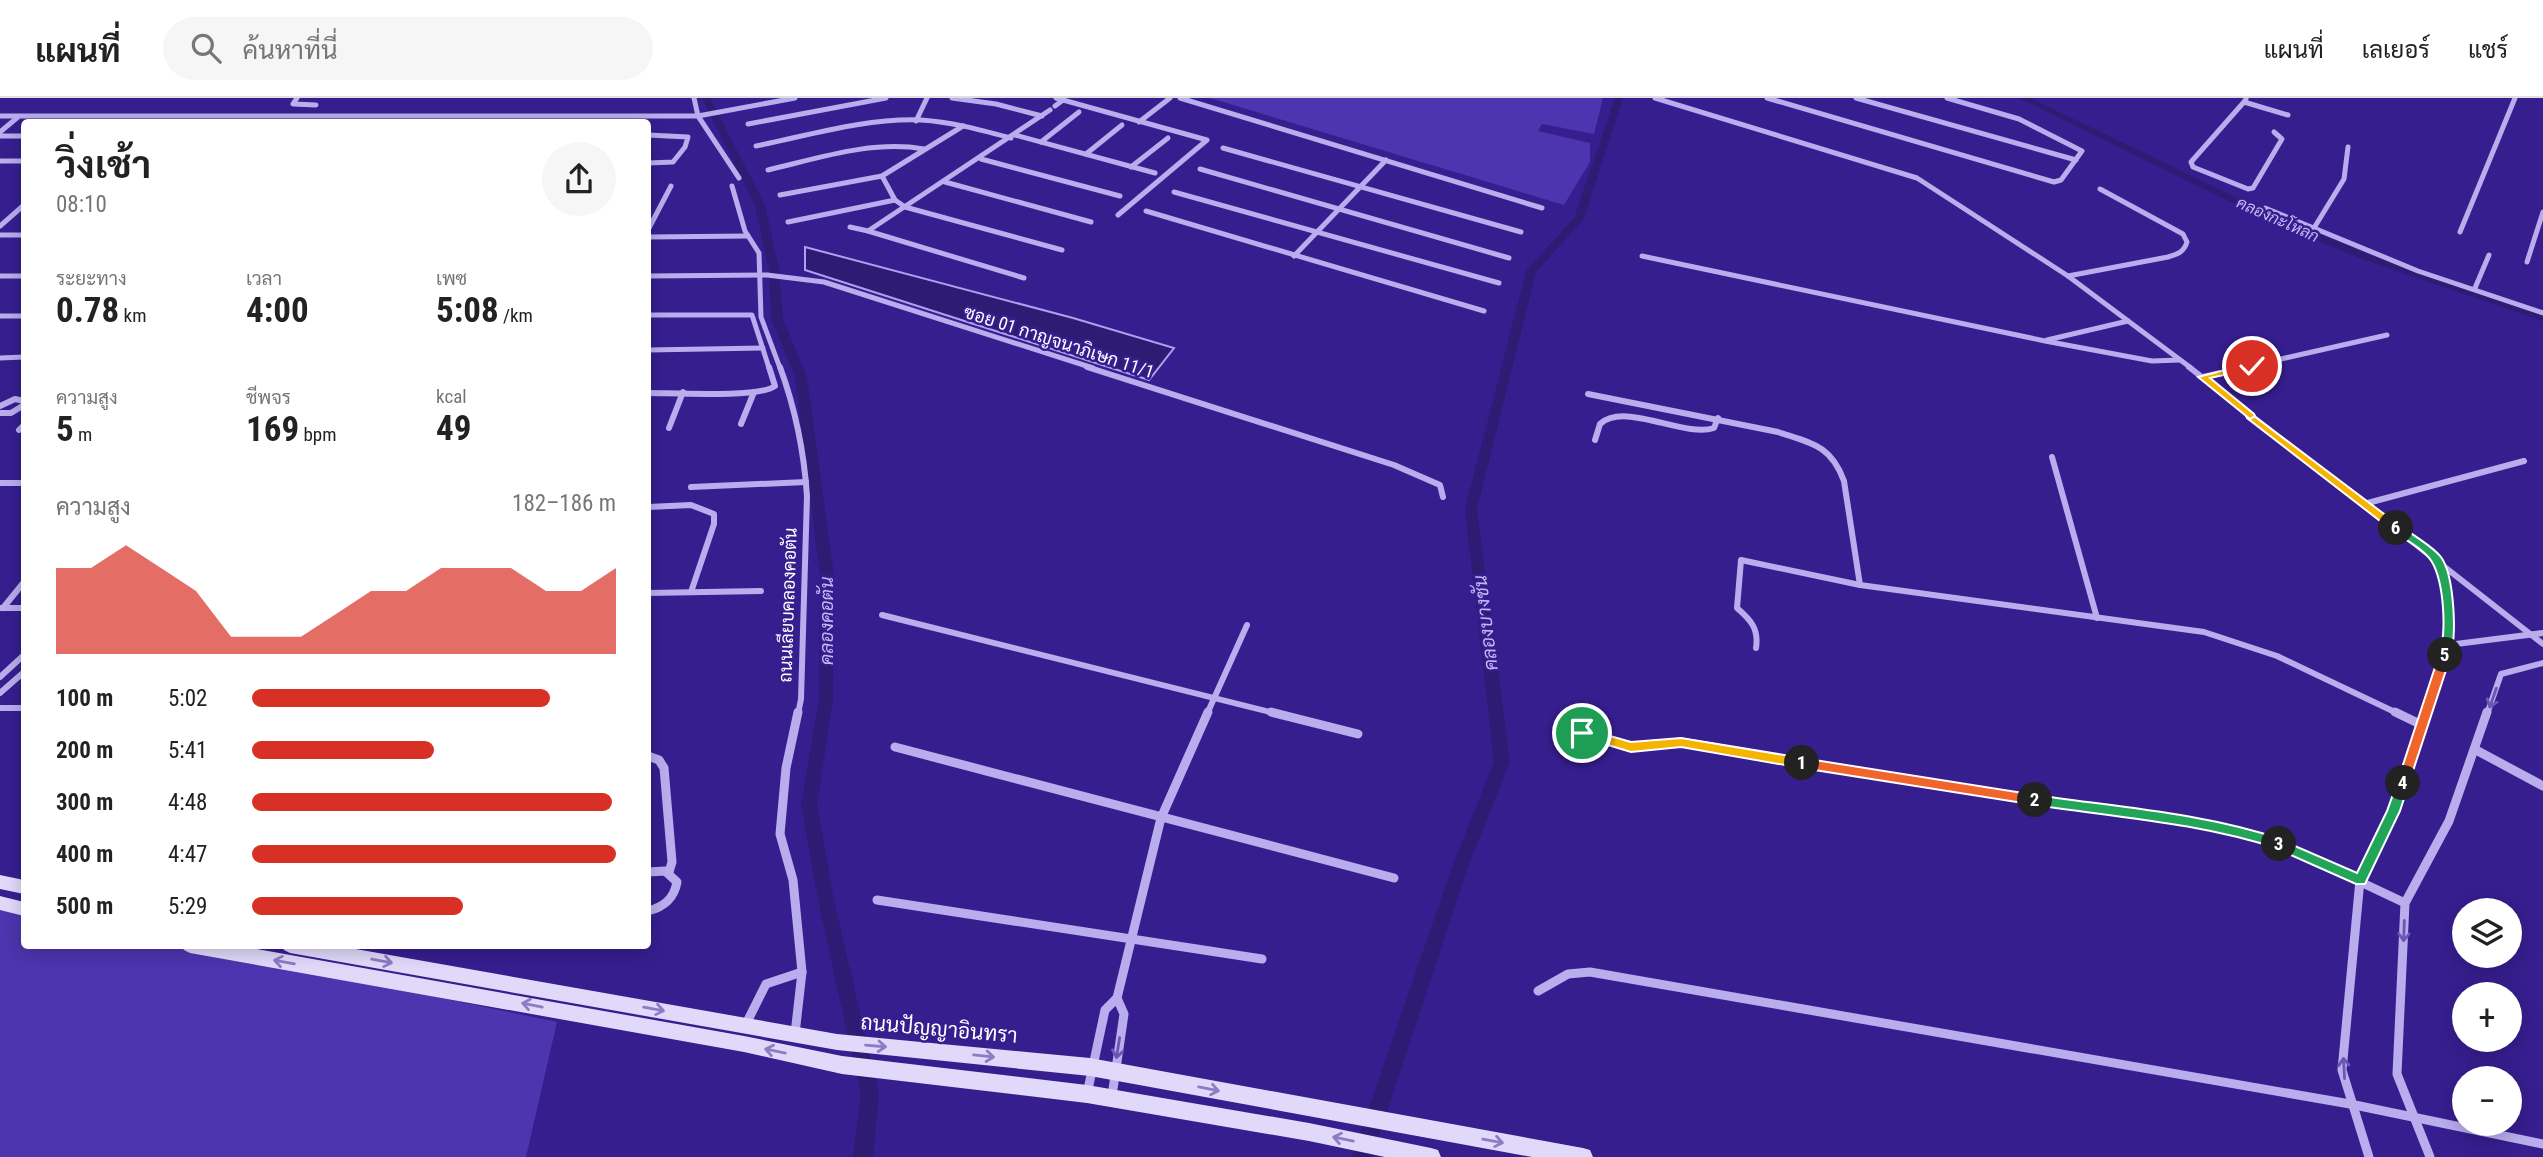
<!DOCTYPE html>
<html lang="th">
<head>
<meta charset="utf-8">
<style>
	body { margin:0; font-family:"Roboto Condensed",Sarabun,sans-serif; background:#f6f6f6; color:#222; height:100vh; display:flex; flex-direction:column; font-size:26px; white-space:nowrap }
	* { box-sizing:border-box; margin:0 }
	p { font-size:23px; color:#767676 }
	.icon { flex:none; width:38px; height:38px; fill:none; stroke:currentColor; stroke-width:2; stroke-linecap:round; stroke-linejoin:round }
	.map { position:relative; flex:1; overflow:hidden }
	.details { position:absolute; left:21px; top:21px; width:630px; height:830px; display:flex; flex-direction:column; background:#fff; border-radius:7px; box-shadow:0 4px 18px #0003 }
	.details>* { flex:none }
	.buttons { position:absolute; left:2452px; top:800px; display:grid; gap:14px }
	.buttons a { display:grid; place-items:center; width:70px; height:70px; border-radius:50%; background:#fff; box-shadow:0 4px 18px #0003; font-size:35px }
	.pin { position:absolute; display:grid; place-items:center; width:60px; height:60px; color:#fff; margin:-30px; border:4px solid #fff; border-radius:50%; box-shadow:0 2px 7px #0007 }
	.km { position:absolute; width:35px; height:35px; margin:-18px; border-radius:50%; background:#222; color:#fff; font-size:19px; line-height:35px; text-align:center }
	.round { display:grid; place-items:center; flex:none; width:74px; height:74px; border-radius:37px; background:#f6f6f6 }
	.overview { display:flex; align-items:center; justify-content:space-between; height:119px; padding:0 35px }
	h1 { font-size:38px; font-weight:700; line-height:52px }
	.stats { display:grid; grid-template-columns:repeat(3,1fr); gap:10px; height:119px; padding:7px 35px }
	.stats div { display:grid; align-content:center }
	.stats b { font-size:35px; font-weight:700 }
	.stats small { font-size:19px; font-weight:400 }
	.stats p { font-size:19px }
	.chart { height:196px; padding:14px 35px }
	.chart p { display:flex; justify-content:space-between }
	.chart svg { width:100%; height:126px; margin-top:7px; fill:#d93025; opacity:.7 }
	ul { padding:0 35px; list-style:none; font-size:23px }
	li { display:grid; grid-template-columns:112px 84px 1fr; align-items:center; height:52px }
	li i { height:18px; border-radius:9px; background:#d93025 }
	header { display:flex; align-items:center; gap:42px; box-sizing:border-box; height:98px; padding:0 35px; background:#fff; border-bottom:2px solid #e0e0e0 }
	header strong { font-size:33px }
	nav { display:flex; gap:38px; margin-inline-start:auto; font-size:24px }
	.search { width:490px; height:63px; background:#f6f6f6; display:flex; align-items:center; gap:18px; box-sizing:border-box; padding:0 24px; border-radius:38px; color:#767676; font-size:26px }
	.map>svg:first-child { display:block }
</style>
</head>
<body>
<header>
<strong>แผนที่</strong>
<div class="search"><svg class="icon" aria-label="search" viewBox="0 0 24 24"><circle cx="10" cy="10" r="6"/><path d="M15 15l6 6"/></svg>ค้นหาที่นี่</div>
<nav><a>แผนที่</a><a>เลเยอร์</a><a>แชร์</a></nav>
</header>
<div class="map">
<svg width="2543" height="1059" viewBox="0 0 2543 1059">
	<rect width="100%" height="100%" fill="#361e8f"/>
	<g fill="#4c35ae">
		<polygon points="1210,0 1603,0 1594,36 1542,26 1538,33 1590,45 1590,64 1564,107"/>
		<polygon points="0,808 24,813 24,847 187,847 557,924 526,1059 0,1059"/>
	</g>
	<polygon fill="#2e1b73" stroke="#aea0ef" stroke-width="2" points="805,149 1073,220 1174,250 1149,282 805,172"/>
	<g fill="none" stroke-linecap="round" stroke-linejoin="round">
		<g fill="#2e1b73" fill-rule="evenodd">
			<polygon points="702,0 710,0 765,107 779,172 783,221 807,279 834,478 833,601 817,706 834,802 879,997 873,1059 853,1059 861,997 818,802 801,706 819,601 820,478 795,279 771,221 769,172 755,107"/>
			<polygon points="1615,0 1623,0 1584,121 1536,174 1477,411 1510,664 1468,769 1372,1059 1352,1059 1452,769 1494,664 1465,411 1526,173 1574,120"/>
			<polygon points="2019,0 2030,0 2271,116 2370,157 2543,216 2543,223 2362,161 2263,120"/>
		</g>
		<g stroke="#b9aded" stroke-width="5">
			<polyline points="297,0 293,6 316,7"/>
			<polyline points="694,0 698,18 739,80"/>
			<polyline points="952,0 996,6 1042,18"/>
			<polyline points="1056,0 1207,42 1118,117"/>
			<polyline points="1180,0 1542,110"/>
			<polyline points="1655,0 1917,80 2068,178 2191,270"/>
			<polyline points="1767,0 2054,84 2061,82 2082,53 2019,21 1947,0"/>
			<polyline points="1856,0 2076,62"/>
			<polyline points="2246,1 2244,4 2288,17"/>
			<polyline points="2244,4 2191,64 2193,69 2248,91 2253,90 2282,41 2274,34"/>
			<polyline points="1055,8 1063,2"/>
			<polyline points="0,18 698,18 795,0"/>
			<polyline points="916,23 927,0"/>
			<polyline points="1139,24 1170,0"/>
			<polyline points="748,26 886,0"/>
			<polyline points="0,34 18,19"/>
			<polyline points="648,37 688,39 685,49 673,64 648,65"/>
			<polyline points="1015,37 1155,75"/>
			<polyline points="0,38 24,38"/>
			<polyline points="1041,44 1079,14"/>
			<path d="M 756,48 C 810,37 865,20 921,22 C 952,24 981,32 1011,40"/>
			<polyline points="1223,50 1521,134"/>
			<polyline points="1086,56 1122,27"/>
			<polyline points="981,61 1120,98"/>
			<polyline points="0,63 24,63"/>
			<polyline points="1131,69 1168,40"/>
			<polyline points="1200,71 1509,160"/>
			<path d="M 768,72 C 819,60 872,42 924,51"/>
			<polyline points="882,78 895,102 905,109 1062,152"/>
			<polyline points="945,84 1091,124"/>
			<polyline points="732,88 745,133 759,155 761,219 780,270"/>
			<polyline points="1174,94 1499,185"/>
			<polyline points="780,97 882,78 963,28"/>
			<polyline points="2265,110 2418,173 2543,215"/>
			<polyline points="1146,113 1484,213"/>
			<polyline points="788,124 895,102"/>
			<polyline points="0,128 24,107"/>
			<polyline points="850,129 868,133"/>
			<polyline points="2314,130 2344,81 2348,49"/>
			<polyline points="648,132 671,88"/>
			<polyline points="2460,134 2515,0"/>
			<polyline points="0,137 24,137"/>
			<polyline points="648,139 748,138"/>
			<polyline points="1294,158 1386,62"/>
			<polyline points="1642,158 2045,243 2152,263 2180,262"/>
			<polyline points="2527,164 2543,114"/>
			<polyline points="0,178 24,178"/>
			<polyline points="648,178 767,177 824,184 1093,270"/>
			<path d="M 2068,178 L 2168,159 C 2178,156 2184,154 2187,144 L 2183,136 L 2100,91"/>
			<polyline points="1024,180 868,133 1050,12"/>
			<polyline points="2475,190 2489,157"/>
			<polyline points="648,217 752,217 769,270"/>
			<polyline points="0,218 24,218"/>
			<polyline points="2047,242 2128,223"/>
			<polyline points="648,252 763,250"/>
			<polyline points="0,260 24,259"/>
			<polyline points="2241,270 2387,237"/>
		</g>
		<g stroke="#b9aded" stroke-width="6">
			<path d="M 780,269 C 795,310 804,353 807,398 L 801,601 L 798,616"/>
			<polyline points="1087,269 1394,367 1440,387 1443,399"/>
			<polyline points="2189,269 2543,546"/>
			<polyline points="2203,279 2249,269"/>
			<path d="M 648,295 C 672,295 760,300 775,288 L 769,269"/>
			<path d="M 1588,296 L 1778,334 C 1811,345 1831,347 1844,383 L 1860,487 L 2204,534 L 2277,558 L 2399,616"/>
			<polyline points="0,308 15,301 24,303"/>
			<polyline points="0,315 11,315 24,307"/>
			<polyline points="741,326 754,294"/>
			<polyline points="669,330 683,294"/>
			<polyline points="19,332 24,327"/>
			<path d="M 1595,342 L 1600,326 C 1624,303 1684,340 1714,330 L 1718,320"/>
			<polyline points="2052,359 2097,520"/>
			<polyline points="0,385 24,385"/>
			<polyline points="691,389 806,384"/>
			<polyline points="2364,406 2524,363"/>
			<polyline points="648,409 691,407 714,416 714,426 691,494"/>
			<polyline points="648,495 761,493"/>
			<polyline points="1,510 24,510"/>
			<polyline points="3,510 24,484"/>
			<polyline points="882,517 1278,616"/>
			<polyline points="2448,547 2543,535"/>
			<path d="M 1756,550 C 1759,531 1751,522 1737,510 L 1741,462 L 1860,487"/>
			<polyline points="0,579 24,557"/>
			<polyline points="0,595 24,574"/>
			<polyline points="0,610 24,610"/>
			<polyline points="1207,616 1247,527"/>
			<polyline points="2426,616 2448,547 2448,502 2437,462"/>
			<polyline points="2487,616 2501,576 2543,565"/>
		</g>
		<g stroke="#b9aded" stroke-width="9">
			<polyline points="1271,614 1358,636"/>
			<polyline points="2395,614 2422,627"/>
			<polyline points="1582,635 1631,649 1681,644 1983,694 2203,726 2250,736 2282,747 2405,805"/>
			<polyline points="895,649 1394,780"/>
			<polyline points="2476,652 2543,688"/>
			<polyline points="648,658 659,662 664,670 672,764 669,774"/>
			<path d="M 648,774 L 665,773 L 677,784 C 674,801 664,809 648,813"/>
			<polyline points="877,802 1262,861"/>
			<polyline points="1538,893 1568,876 1590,874 2350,1006 2543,1046"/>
			<polyline points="745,928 766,886 802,874"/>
			<polyline points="795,936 802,874 793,782 780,736 786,670 798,614"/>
			<polyline points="1087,996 1105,912 1117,900 1161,720 1208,614"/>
			<polyline points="1112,998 1124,916 1117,900"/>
			<polyline points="2369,1059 2342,972 2360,782 2394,713 2426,614"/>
			<polyline points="2430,1059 2397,976 2405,805 2449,723 2487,614"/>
		</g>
		<g fill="#e0d9fa" fill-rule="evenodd">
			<polygon points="0,777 24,782 24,796 0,791"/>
			<polygon points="0,798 24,804 24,818 0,812"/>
			<polygon points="181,847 234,847 744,938 842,958 1087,987 1309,1025 1431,1050 1438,1052 1441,1059 1385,1059 1309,1043 1087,1005 842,976 744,954 190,855 184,852"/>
			<polygon points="281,847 333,847 837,936 1090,960 1583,1050 1590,1052 1593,1059 1532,1059 1090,978 837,952 290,855 284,852"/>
		</g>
	</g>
	<defs><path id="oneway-shaft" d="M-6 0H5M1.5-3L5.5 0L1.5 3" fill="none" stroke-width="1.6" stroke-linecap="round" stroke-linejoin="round" transform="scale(1.75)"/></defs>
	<g stroke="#6a57b5">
		<use href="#oneway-shaft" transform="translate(2493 600) rotate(109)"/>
		<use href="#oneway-shaft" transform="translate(2404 833) rotate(92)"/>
		<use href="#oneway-shaft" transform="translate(1118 950) rotate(99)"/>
		<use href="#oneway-shaft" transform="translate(2344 970) rotate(-93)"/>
	</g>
	<g stroke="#8b7cc4">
		<use href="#oneway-shaft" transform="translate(382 863) rotate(10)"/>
		<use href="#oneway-shaft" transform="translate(284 864) rotate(-170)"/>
		<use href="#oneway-shaft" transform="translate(532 907) rotate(-169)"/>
		<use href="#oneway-shaft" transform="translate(654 911) rotate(10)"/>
		<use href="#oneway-shaft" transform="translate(876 948) rotate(5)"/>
		<use href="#oneway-shaft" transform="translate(775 953) rotate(-168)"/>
		<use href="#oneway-shaft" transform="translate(984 958) rotate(6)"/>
		<use href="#oneway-shaft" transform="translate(1209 991) rotate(11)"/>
		<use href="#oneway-shaft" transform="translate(1343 1041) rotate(-168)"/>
		<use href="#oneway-shaft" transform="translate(1493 1043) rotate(10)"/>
	</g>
	<polygon fill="#f5b400" stroke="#fff" stroke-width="2" points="1582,630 1631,644 1681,640 1802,660 1808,665 1802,670 1681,649 1631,654 1578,638 1578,632"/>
	<polygon fill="#f0652b" stroke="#fff" stroke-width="2" points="1802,660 2035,697 2041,702 2035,707 1802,670 1795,665"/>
	<path fill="#22a559" stroke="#fff" stroke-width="2" d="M 2035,697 C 2118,709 2204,715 2284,742 L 2286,746 L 2279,751 C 2201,725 2116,719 2035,707 L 2028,702 Z"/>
	<polygon fill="#22a559" stroke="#fff" stroke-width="2" points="2403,680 2409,685 2400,713 2365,786 2356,786 2275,750 2273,746 2279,741 2357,775 2387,713 2397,685"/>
	<polygon fill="#f0652b" stroke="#fff" stroke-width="2" points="2445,552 2451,557 2409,685 2403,690 2397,685 2439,557"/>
	<path fill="#22a559" stroke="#fff" stroke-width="2" d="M 2396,427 C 2406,431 2434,450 2441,459 C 2454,477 2458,540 2449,560 L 2445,561 L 2439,557 C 2447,534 2444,485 2432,464 C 2425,452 2404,441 2393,433 L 2391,430 Z"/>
	<polygon fill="#f5b400" stroke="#fff" stroke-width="2" points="2250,315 2400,428 2400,433 2393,433 2247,320 2246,318"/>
	<polygon fill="#f5b400" stroke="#fff" stroke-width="2" points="2252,265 2257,268 2255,270 2210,280 2254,316 2255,318 2250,321 2198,279"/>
	<g text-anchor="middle" stroke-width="5" stroke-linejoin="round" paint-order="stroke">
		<g font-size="16" font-style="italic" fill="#c4b9f4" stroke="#361e8f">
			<text transform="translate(2278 121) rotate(24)" y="6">คลองกะโหลก</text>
		</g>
		<g font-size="18" fill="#fff" stroke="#361e8f">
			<text transform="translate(1059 244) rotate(18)" y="6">ซอย 01 กาญจนาภิเษก 11/1</text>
			<text transform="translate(788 507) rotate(-88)" y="6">ถนนเลียบคลองคอตัน</text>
		</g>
		<g font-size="19" font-style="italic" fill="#c4b9f4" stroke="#361e8f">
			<text transform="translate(826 523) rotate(-90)" y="7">คลองคอตัน</text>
			<text transform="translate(1485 525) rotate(-97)" y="7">คลองบางชัน</text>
		</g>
		<g font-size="21" fill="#fff" stroke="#361e8f">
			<text transform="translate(939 931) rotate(5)" y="7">ถนนปัญญาอินทรา</text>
		</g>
	</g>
</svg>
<div class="buttons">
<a><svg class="icon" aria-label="layers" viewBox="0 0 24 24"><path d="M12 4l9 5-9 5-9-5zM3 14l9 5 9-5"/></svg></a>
<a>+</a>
<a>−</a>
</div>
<div class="pin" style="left:1582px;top:635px;background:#1e9e55"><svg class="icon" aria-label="arrive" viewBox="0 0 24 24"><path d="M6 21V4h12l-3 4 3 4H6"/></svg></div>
<div class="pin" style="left:2252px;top:268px;background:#d93025"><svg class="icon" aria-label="check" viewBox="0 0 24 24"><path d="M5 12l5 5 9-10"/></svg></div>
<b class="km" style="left:1802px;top:665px">1</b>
<b class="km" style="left:2035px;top:702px">2</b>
<b class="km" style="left:2279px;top:746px">3</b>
<b class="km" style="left:2403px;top:685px">4</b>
<b class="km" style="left:2445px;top:557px">5</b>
<b class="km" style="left:2396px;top:430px">6</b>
<section class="details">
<div class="overview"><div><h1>วิ่งเช้า</h1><p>08:10</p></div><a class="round"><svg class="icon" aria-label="share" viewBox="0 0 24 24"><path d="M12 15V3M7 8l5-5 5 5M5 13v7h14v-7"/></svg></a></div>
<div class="stats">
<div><p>ระยะทาง</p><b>0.78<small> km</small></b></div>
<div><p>เวลา</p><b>4:00</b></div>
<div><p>เพซ</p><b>5:08<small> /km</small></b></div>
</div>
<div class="stats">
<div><p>ความสูง</p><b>5<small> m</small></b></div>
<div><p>ชีพจร</p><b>169<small> bpm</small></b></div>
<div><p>kcal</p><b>49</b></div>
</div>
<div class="chart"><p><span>ความสูง</span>182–186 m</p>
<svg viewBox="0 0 160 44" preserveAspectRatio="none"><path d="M0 44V14L10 14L20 6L30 14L40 22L50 38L60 38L70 38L80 30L90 22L100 22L110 14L120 14L130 14L140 22L150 22L160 14V44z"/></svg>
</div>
<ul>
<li><b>100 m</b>5:02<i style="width:82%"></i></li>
<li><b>200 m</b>5:41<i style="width:50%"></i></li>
<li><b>300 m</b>4:48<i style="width:99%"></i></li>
<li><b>400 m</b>4:47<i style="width:100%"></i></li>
<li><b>500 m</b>5:29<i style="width:58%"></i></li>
</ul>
</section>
</div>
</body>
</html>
